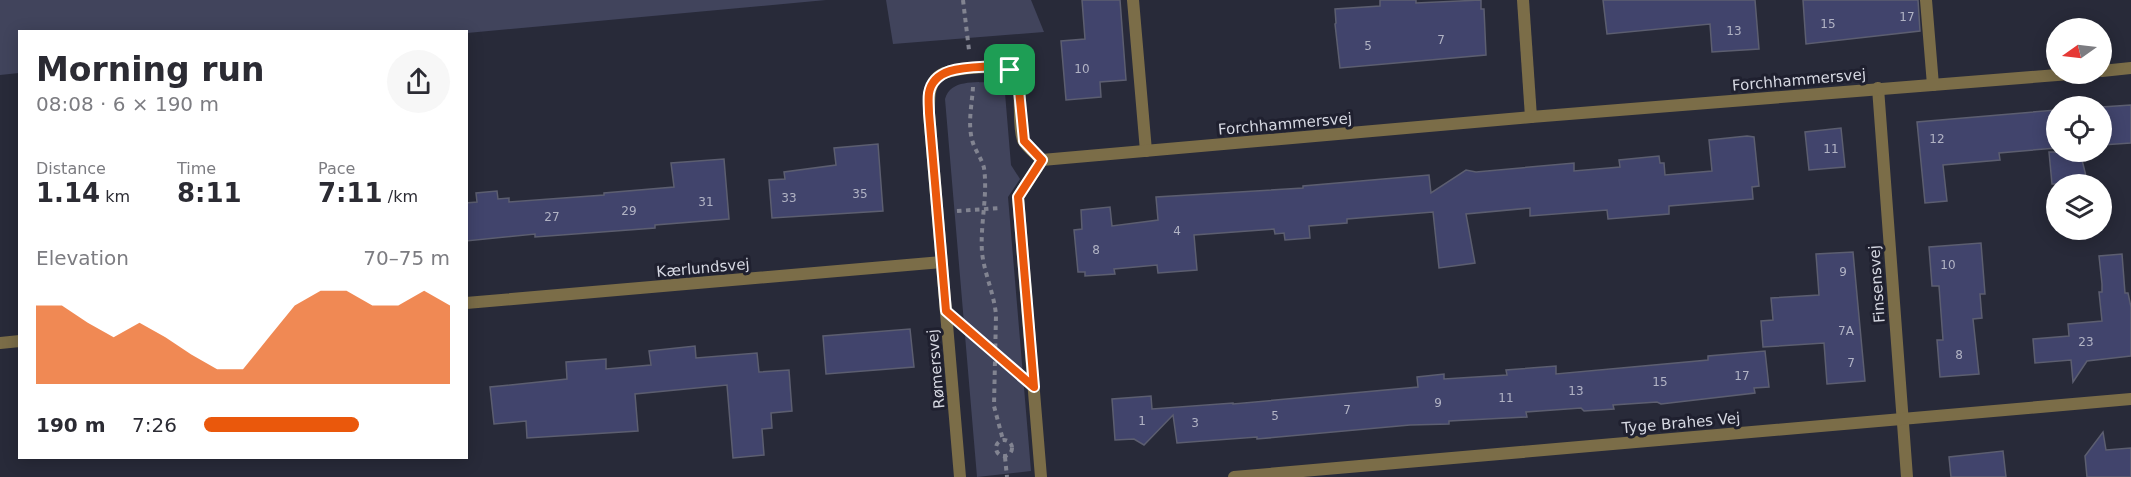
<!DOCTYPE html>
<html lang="en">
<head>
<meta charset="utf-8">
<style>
	body { margin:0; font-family:"DejaVu Sans",sans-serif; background:#f7f7f7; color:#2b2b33; height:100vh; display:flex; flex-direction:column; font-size:22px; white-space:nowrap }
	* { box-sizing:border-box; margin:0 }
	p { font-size:20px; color:#7c7c81 }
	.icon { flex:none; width:33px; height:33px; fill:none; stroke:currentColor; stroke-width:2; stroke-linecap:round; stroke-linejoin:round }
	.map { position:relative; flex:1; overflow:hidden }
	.drawer { position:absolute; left:18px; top:30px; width:450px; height:429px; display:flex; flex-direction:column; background:#fff; border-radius:0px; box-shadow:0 3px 15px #0003 }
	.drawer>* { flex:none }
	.needle { width:39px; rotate:256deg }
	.fabs { position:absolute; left:2046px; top:18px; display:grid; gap:12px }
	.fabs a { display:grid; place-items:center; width:66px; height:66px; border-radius:50%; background:#fff; box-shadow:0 3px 15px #0003; font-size:30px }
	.pin { position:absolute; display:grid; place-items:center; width:51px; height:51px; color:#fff; margin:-26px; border-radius:12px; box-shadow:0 3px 9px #0006 }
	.round { display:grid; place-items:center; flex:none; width:63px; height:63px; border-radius:32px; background:#f7f7f7 }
	.overview { display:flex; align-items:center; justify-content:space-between; height:102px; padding:0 18px }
	h1 { font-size:33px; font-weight:700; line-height:45px }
	.stats { display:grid; grid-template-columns:repeat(3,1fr); gap:9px; height:102px; padding:6px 18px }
	.stats div { display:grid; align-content:center }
	.stats b { font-size:26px; font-weight:700 }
	.stats small { font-size:16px; font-weight:400 }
	.stats p { font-size:16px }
	.chart { height:168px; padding:12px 18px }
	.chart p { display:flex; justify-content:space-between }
	.chart svg { width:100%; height:108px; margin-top:6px; fill:#ea580c; opacity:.7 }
	ul { padding:0 18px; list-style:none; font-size:20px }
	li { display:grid; grid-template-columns:96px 72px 1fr; align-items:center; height:45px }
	li i { height:15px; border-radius:8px; background:#ea580c }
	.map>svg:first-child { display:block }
</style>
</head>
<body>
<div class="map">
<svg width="2131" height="477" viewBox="0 0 2131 477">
	<rect width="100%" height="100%" fill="#282a39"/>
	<g fill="#41445c">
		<polygon points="0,0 826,0 467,33 20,32 19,73 0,75"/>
		<polygon points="886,0 1031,0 1044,32 893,44"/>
		<path d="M 993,82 L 1000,84 L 1005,93 L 1011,165 L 1020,179 L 1008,197 L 1031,471 L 977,477 L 945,99 C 951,79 974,83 993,82 Z"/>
	</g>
	<g fill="#41446c" stroke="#5c5e70" stroke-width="1.5">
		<polygon points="1082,0 1120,0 1126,80 1100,82 1101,97 1066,100 1061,41 1085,39"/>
		<polygon points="1380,0 1416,0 1416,3 1481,0 1481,9 1484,9 1486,55 1340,68 1335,24 1336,23 1335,9 1380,6"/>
		<polygon points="1603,0 1755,0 1759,49 1712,52 1710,24 1607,34"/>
		<polygon points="1803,0 1918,0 1920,31 1806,44"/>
		<polygon points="2131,105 2131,143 2102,145 2102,107"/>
		<polygon points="2056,110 2056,148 1999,153 2000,160 1943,165 1947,201 1925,203 1917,122"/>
		<polygon points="1841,128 1845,167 1809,170 1805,132"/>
		<polygon points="1747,136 1754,137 1759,186 1752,187 1753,199 1669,206 1669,214 1608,219 1607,210 1530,216 1530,208 1466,214 1475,263 1439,268 1433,212 1347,219 1347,223 1309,226 1310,238 1285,240 1284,233 1275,234 1274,229 1194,235 1197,270 1158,273 1157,265 1114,269 1115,274 1085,276 1085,272 1078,272 1074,230 1082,229 1081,210 1110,207 1112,226 1158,220 1156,197 1303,188 1303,186 1429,175 1431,193 1466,170 1476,172 1574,163 1574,171 1620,167 1619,160 1659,156 1660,163 1664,163 1665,175 1712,171 1709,140"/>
		<polygon points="878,144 883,211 772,218 769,180 785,179 784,172 836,165 834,148"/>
		<polygon points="2049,152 2080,152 2088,184 2052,184"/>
		<polygon points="724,159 729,219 655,225 655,228 535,237 535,234 466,241 466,203 477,202 476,193 497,191 498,199 509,198 509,202 604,195 604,193 674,187 671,163"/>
		<polygon points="1981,243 1985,294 1980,294 1982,318 1973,319 1979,374 1940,377 1937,340 1943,340 1939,286 1932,286 1929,247"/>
		<polygon points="1853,252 1865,381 1827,384 1824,343 1763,347 1761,321 1773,320 1771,298 1819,295 1816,254"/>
		<polygon points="2122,254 2125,293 2128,293 2131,307 2131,356 2087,361 2073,382 2071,360 2035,363 2033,339 2069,336 2068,324 2102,321 2099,292 2102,292 2102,284 2099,256"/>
		<polygon points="910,329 914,367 826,374 823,336"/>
		<polygon points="695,346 696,358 757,353 759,372 789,370 792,411 771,413 772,428 762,429 764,455 733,458 727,385 635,394 638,431 527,438 526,421 494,424 490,387 567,379 566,362 606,359 606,369 651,365 649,351"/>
		<polygon points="1765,351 1769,387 1754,388 1755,393 1661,404 1657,402 1613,405 1614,409 1584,411 1581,408 1526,412 1527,417 1449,421 1449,424 1410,425 1257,439 1257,437 1177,443 1173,415 1144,445 1134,439 1115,440 1112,399 1151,396 1152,409 1233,403 1233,404 1418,387 1417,377 1444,374 1444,379 1507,375 1506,370 1556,366 1556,374 1708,360 1708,356"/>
		<polygon points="2103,432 2106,450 2131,448 2131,477 2087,477 2085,456"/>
		<polygon points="2003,451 2006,477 1951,477 1949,457"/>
	</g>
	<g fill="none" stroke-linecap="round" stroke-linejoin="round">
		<g stroke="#828491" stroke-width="4" stroke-dasharray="4.5 4.5" stroke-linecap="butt">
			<polyline points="963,0 969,50"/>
			<path d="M 973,87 C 972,105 967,125 973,143 C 976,152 982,159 984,168 C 988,196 980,224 982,252 C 984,273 994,293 996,315 L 994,406 L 1003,440"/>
			<polyline points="957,211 1000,208"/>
			<polyline points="967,328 1013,369"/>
			<circle cx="1004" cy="448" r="8"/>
			<polyline points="1005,457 1007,477"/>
		</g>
		<g stroke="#7b6d48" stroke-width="12">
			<polyline points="1133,0 1146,151"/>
			<polyline points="1926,0 1933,85"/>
		</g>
		<g stroke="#7b6d48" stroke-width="12">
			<polyline points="1523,0 1531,117"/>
			<polyline points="2102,71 2131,68"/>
			<polyline points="1878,88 1907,477"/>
			<polyline points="1042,160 1531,117 2070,74"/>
			<polyline points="466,303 942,262"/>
			<polyline points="0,343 20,341"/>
			<path d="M 960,477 L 929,113 C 929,97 928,80 944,73 C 957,68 972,68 986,67 C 1035,63 1013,110 1023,140 C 1026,147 1037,155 1042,160"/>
			<polyline points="1041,477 1018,197 1042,160"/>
			<polyline points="1234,477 2131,399"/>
		</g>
	</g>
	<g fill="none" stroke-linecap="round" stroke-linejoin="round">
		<defs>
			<path id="route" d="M 996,66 L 1010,70 L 1018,80 L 1024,141 L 1042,160 L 1018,197 L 1034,387 L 946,311 L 929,113 C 929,107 928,100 929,93 C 934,64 974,68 996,66 Z"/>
		</defs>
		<use href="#route" stroke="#fff" stroke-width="12"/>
		<use href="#route" stroke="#ea580c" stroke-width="8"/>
	</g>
	<g text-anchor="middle" stroke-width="6" stroke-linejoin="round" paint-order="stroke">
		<g font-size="12" fill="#b1b3c4">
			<text x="1907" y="21">17</text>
			<text x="1828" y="28">15</text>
			<text x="1734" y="35">13</text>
			<text x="1441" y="44">7</text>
			<text x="1368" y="50">5</text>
			<text x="1082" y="73">10</text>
			<text x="1937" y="143">12</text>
			<text x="1831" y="153">11</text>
			<text x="860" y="198">35</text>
			<text x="789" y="202">33</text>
			<text x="706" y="206">31</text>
			<text x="629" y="215">29</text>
			<text x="552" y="221">27</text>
			<text x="1177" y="235">4</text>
			<text x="1096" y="254">8</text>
			<text x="1948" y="269">10</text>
			<text x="1843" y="276">9</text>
			<text x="1846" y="335">7A</text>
			<text x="2086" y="346">23</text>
			<text x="1959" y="359">8</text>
			<text x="1851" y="367">7</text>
			<text x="1742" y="380">17</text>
			<text x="1660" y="386">15</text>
			<text x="1576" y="395">13</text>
			<text x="1506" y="402">11</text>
			<text x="1438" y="407">9</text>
			<text x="1347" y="414">7</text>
			<text x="1275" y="420">5</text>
			<text x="1142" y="425">1</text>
			<text x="1195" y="427">3</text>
		</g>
		<g font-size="15" fill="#d6d8e2" stroke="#1f202f">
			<text transform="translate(1799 80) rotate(-5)" y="5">Forchhammersvej</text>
			<text transform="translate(1285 124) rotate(-5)" y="5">Forchhammersvej</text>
			<text transform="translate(703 268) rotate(-5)" y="5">Kærlundsvej</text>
			<text transform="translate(1877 284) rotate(-94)" y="5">Finsensvej</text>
			<text transform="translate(936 369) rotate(-95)" y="5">Rømersvej</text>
			<text transform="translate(1681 423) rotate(-5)" y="5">Tyge Brahes Vej</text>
		</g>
	</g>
</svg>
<div class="fabs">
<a><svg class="needle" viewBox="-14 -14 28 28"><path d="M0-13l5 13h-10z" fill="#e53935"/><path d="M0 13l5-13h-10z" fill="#7c7c81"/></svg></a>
<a><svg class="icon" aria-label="locate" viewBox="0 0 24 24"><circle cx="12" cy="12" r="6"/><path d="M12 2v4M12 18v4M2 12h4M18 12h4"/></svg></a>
<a><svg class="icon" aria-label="layers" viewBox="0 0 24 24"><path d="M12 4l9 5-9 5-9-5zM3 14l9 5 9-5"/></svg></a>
</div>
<div class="pin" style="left:1010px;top:70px;background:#1e9e55"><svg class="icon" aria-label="arrive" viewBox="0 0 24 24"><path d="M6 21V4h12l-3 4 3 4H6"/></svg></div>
<section class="drawer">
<div class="overview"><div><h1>Morning run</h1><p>08:08 · 6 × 190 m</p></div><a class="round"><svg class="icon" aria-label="share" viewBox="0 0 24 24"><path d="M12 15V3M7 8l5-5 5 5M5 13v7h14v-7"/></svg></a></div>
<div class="stats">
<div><p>Distance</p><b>1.14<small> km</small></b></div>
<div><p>Time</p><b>8:11</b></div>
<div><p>Pace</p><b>7:11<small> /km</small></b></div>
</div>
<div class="chart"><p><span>Elevation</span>70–75 m</p>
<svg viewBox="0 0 160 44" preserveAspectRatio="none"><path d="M0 44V12L10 12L20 19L30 25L40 19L50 25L60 32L70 38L80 38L90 25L100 12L110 6L120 6L130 12L140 12L150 6L160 12V44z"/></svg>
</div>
<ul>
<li><b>190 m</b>7:26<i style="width:63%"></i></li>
</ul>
</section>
</div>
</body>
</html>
